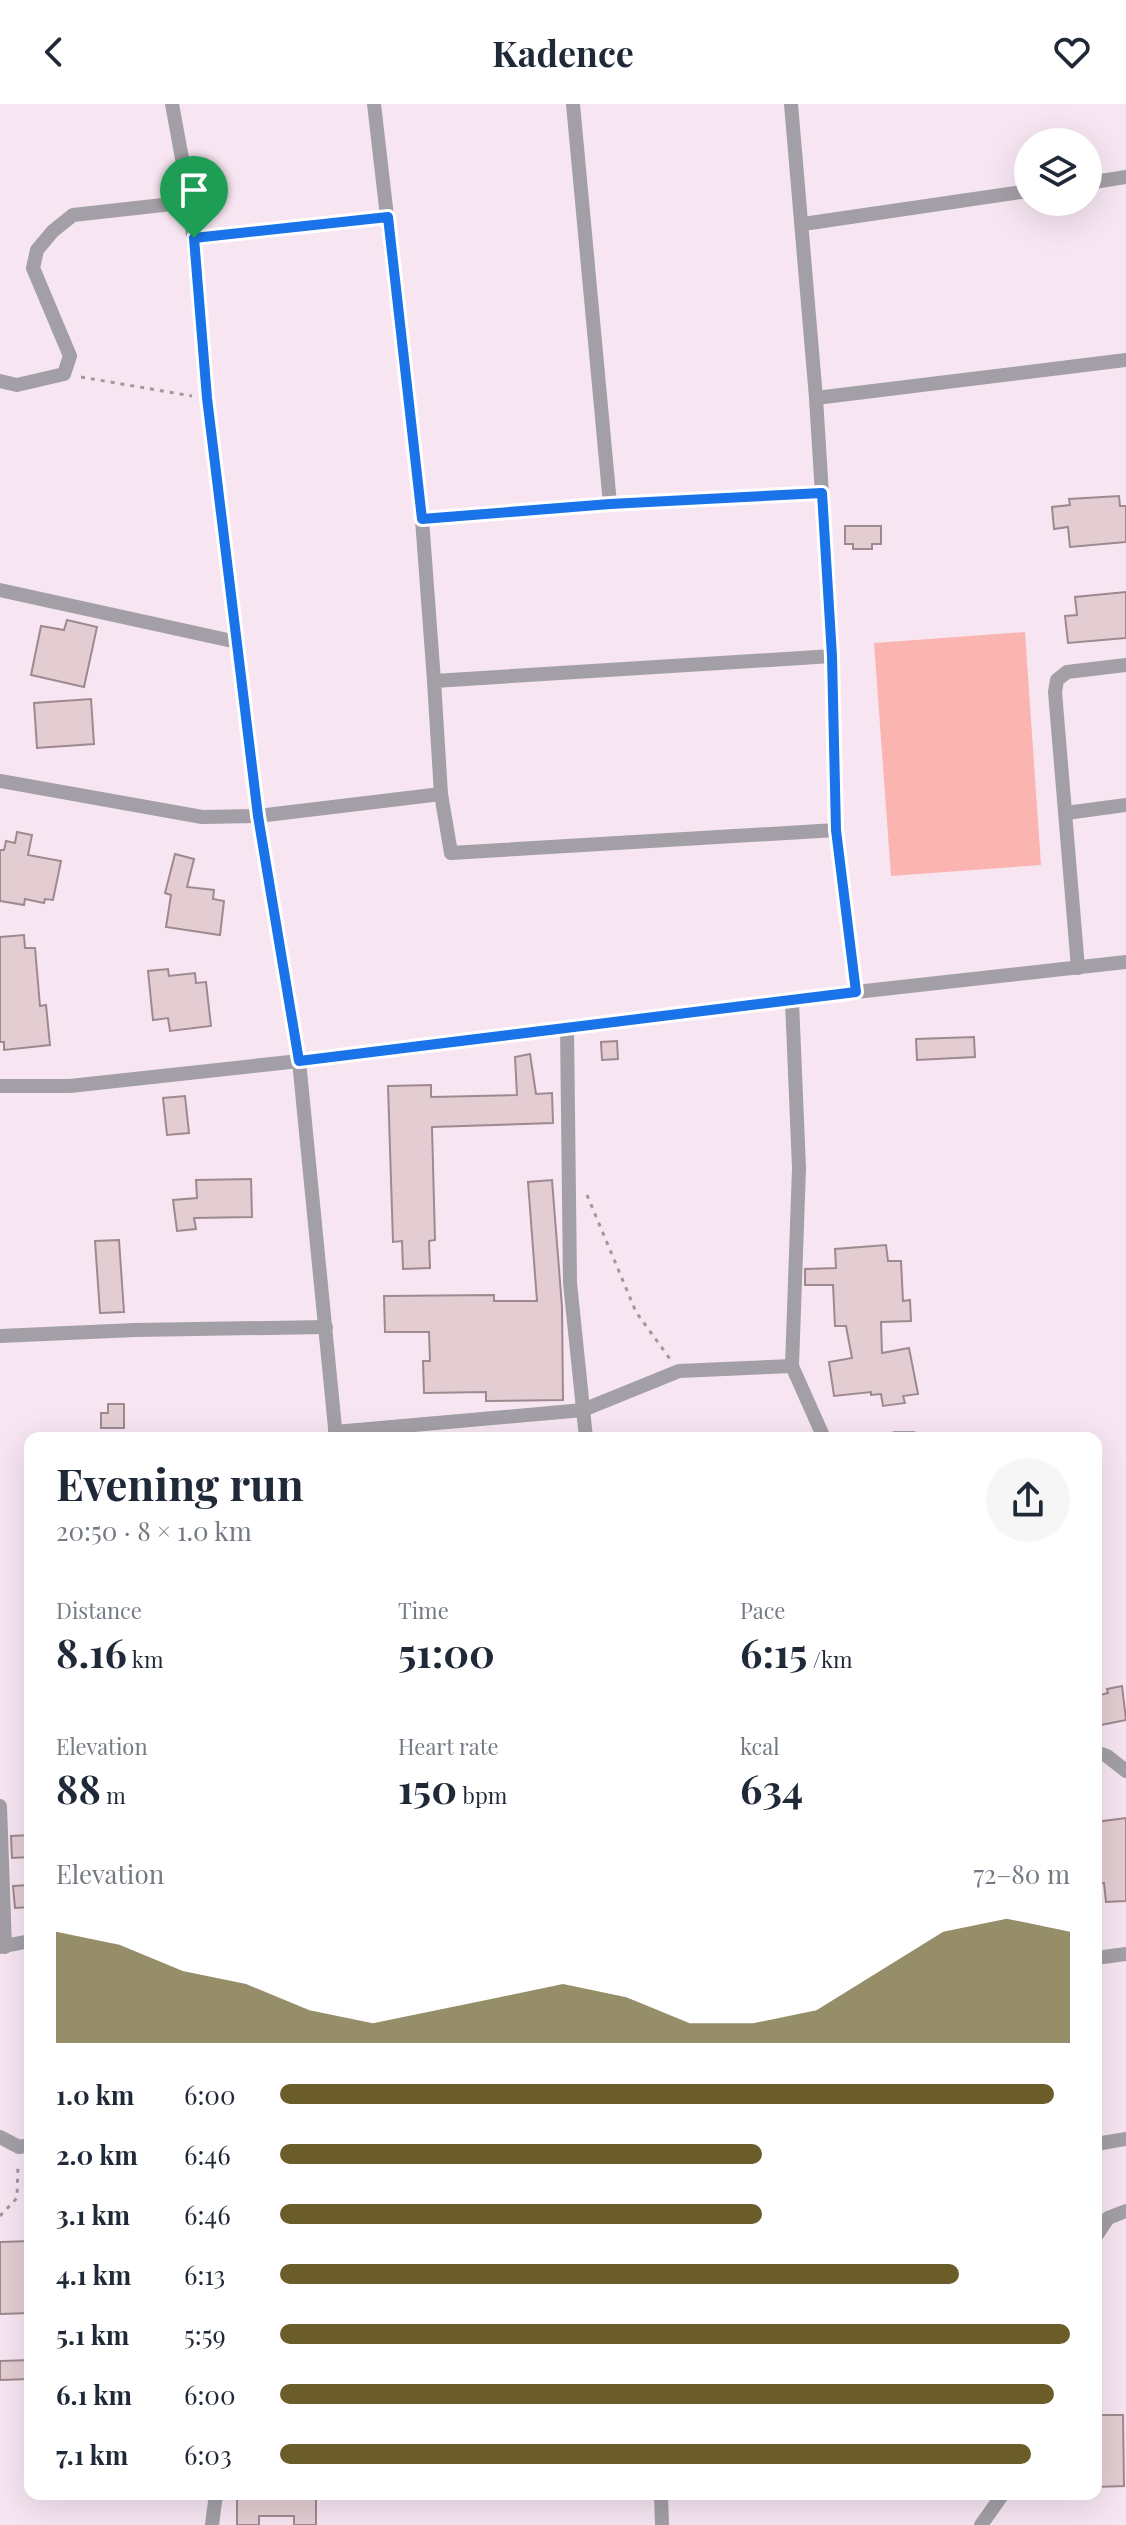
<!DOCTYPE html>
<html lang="en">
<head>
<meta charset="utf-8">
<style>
	body { margin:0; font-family:"Playfair Display",serif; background:#f6f6f7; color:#1f2937; height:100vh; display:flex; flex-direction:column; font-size:30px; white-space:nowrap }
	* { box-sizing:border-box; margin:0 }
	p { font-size:26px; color:#747a83 }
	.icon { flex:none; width:44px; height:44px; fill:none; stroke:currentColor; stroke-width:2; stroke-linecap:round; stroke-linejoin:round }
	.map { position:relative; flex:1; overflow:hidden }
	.drawer { position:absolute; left:24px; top:1328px; width:1078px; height:1068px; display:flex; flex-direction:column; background:#fff; border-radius:16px; box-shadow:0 8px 32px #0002 }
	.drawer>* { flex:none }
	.fabs { position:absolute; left:1014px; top:24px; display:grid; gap:16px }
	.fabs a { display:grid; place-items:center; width:88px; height:88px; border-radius:50%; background:#fff; box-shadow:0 8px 32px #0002; font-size:40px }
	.pin { position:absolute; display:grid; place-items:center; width:68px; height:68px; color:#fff; margin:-82px -34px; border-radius:50% 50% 50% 0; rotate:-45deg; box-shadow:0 0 8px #0007 }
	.pin .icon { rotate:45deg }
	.round { display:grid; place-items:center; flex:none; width:84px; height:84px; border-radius:42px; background:#f6f6f7 }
	.summary { display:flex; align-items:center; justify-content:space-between; height:136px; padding:0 32px }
	h1 { font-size:44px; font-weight:700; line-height:60px }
	.figures { display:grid; grid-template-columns:repeat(3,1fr); gap:12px; height:136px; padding:8px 32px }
	.figures div { display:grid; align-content:center }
	.figures b { font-size:40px; font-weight:700 }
	.figures small { font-size:22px; font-weight:400 }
	.figures p { font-size:22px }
	.chart { height:224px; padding:16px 32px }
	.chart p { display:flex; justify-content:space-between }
	.chart svg { width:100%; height:144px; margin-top:8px; fill:#6b5d2a; opacity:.7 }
	ul { padding:0 32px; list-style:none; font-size:26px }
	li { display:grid; grid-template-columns:128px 96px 1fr; align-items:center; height:60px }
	li i { height:20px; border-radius:10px; background:#6b5d2a }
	header { display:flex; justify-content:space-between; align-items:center; height:104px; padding:0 32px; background:#fff; font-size:36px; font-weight:700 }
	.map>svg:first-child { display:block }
</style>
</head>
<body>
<header><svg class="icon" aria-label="back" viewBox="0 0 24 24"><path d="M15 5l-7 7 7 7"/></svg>Kadence<svg class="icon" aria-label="heart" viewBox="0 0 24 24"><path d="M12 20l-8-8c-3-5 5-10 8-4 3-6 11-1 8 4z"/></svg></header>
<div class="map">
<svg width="1126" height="2421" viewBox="0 0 1126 2421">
	<rect width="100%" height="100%" fill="#f7e6f2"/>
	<polygon fill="#fab5b1" points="1025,528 1041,761 891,772 874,539"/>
	<g fill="#e3cdd3" stroke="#9e898f" stroke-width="2">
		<polygon points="1119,392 1120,402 1126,402 1126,438 1070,443 1068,423 1054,425 1052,403 1070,401 1069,395"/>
		<polygon points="845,422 881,422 881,440 872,440 872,445 853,445 853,440 845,440"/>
		<polygon points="1126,488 1126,534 1068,539 1065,512 1077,511 1075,493"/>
		<polygon points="67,516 97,523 84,583 31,571 41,522 64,526"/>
		<polygon points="91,595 94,640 37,644 34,599"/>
		<polygon points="17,728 32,731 28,751 61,757 53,796 45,795 44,799 25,795 24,801 0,797 0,746 4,746 6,737 15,739"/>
		<polygon points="175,750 194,755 187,783 214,786 213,795 224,797 220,831 166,823 171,791 165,789"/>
		<polygon points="24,831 25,844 35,844 40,902 46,901 50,941 4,946 4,938 0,938 0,833"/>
		<polygon points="168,865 169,872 195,869 196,879 206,878 211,922 170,927 168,914 153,916 148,867"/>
		<polygon points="974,933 975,953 917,956 916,935"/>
		<polygon points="617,937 618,955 602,956 601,938"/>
		<polygon points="530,950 536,990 552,989 553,1019 432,1023 435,1136 429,1137 430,1164 403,1165 402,1137 393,1138 388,982 431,981 431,993 517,991 515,953"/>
		<polygon points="185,992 189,1029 167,1031 163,994"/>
		<polygon points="251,1075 252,1113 194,1114 196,1125 177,1127 173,1096 197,1094 196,1076"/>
		<polygon points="552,1076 562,1203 563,1296 486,1297 486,1288 424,1289 423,1257 430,1257 429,1228 385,1228 384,1192 494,1191 494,1197 537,1197 528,1078"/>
		<polygon points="119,1136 124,1208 100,1209 95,1137"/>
		<polygon points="886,1141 888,1157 901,1157 903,1197 910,1196 911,1217 881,1218 882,1249 909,1244 918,1290 903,1292 905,1299 883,1302 881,1290 871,1291 871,1288 834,1292 829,1258 852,1254 846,1222 835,1222 833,1181 805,1181 805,1165 836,1164 835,1145"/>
		<polygon points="108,1300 124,1300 124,1324 101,1324 101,1309 108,1309"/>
		<polygon points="1122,1582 1126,1616 1096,1622 1096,1592 1108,1589 1107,1585"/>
		<polygon points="1126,1714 1126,1797 1106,1798 1104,1779 1096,1779 1096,1718"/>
		<polygon points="30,1731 30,1753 12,1754 11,1732"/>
		<polygon points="30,1781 30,1803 15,1804 13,1782"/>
		<polygon points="30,2137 30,2209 0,2210 0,2138"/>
		<polygon points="30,2256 30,2275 0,2276 0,2257"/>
		<polygon points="1096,2311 1123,2311 1124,2382 1096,2383"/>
		<polygon points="237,2390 316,2390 316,2421 294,2421 294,2412 259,2412 259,2421 237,2421"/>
	</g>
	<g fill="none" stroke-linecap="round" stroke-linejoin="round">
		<g stroke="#a3969f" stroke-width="3" stroke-dasharray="4 6" stroke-linecap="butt">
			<polyline points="81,273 192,292"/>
			<polyline points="587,1091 636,1208 670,1255"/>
			<polyline points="0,2112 17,2094 18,2059"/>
		</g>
		<g stroke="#a39fa6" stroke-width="14">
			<polyline points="172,0 190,98 207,294 258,712 299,957 336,1334"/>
			<polyline points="374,0 422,415"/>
			<polyline points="573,0 610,400"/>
			<polyline points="791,0 816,294 832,552 836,726 856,888"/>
			<polyline points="1088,79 1126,73"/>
			<polyline points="803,120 1028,87"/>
			<polyline points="194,134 388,113"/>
			<polyline points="0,277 17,281 64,270 70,252 33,164 37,146 53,127 73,111 190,98"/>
			<polyline points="816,294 1126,256"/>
			<polyline points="0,486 237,538"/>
			<polyline points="832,552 434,577 441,690 451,749 836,726"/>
			<polyline points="434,577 422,415 610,400 822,389"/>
			<polyline points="0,677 202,713 258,712 441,690"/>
			<polyline points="1066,709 1126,701"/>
			<polyline points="1078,864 1055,588 1057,576 1067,568 1126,561"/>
			<polyline points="792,897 799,1064 792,1262 824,1334"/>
			<polyline points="567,923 570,1179 586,1334"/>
			<polyline points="0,982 70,982 299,957 856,888 1126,858"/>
			<polyline points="0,1232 135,1226 326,1223"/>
			<polyline points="335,1328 583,1306 679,1267 792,1262"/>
			<polyline points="895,1334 913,1334"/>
			<polyline points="1096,1648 1107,1652 1126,1667"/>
			<polyline points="0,1702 5,1843"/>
			<polyline points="0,1843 30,1837"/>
			<polyline points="1096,1854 1126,1850"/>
			<polyline points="0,2033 19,2043 30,2041"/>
			<polyline points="1096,2040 1126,2035"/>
			<polyline points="1096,2132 1108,2114 1126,2107"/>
			<polyline points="661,2390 662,2421"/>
			<polyline points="212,2421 216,2390"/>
			<polyline points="981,2421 1003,2390"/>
		</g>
	</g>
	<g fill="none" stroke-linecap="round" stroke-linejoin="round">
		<defs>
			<polygon id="route" points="388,113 422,415 610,400 822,389 832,552 836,726 856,888 299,957 258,712 207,294 194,134"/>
		</defs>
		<use href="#route" stroke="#fff" stroke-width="16"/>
		<use href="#route" stroke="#1a73e8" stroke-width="10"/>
	</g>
</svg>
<div class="fabs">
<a><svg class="icon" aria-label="layers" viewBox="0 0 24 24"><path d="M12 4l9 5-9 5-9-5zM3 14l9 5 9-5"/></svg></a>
</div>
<div class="pin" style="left:194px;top:134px;background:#1e9e55"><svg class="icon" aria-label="arrive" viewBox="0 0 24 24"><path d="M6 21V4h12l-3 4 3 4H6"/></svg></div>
<section class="drawer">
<div class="summary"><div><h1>Evening run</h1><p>20:50 · 8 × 1.0 km</p></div><a class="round"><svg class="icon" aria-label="share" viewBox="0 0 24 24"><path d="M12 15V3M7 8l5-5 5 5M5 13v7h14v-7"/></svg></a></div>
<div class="figures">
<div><p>Distance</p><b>8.16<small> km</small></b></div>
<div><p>Time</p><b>51:00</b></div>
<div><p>Pace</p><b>6:15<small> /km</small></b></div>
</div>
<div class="figures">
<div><p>Elevation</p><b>88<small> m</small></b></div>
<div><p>Heart rate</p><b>150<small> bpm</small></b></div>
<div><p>kcal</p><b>634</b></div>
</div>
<div class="chart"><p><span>Elevation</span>72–80 m</p>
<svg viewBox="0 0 160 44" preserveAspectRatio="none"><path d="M0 44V10L10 14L20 22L30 26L40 34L50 38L60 34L70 30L80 26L90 30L100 38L110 38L120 34L130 22L140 10L150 6L160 10V44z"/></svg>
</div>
<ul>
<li><b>1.0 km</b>6:00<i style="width:98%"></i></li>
<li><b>2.0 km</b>6:46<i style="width:61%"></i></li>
<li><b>3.1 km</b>6:46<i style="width:61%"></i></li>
<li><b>4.1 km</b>6:13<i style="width:86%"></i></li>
<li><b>5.1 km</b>5:59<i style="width:100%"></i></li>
<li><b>6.1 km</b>6:00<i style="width:98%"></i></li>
<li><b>7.1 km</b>6:03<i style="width:95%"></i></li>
</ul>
</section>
</div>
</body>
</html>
